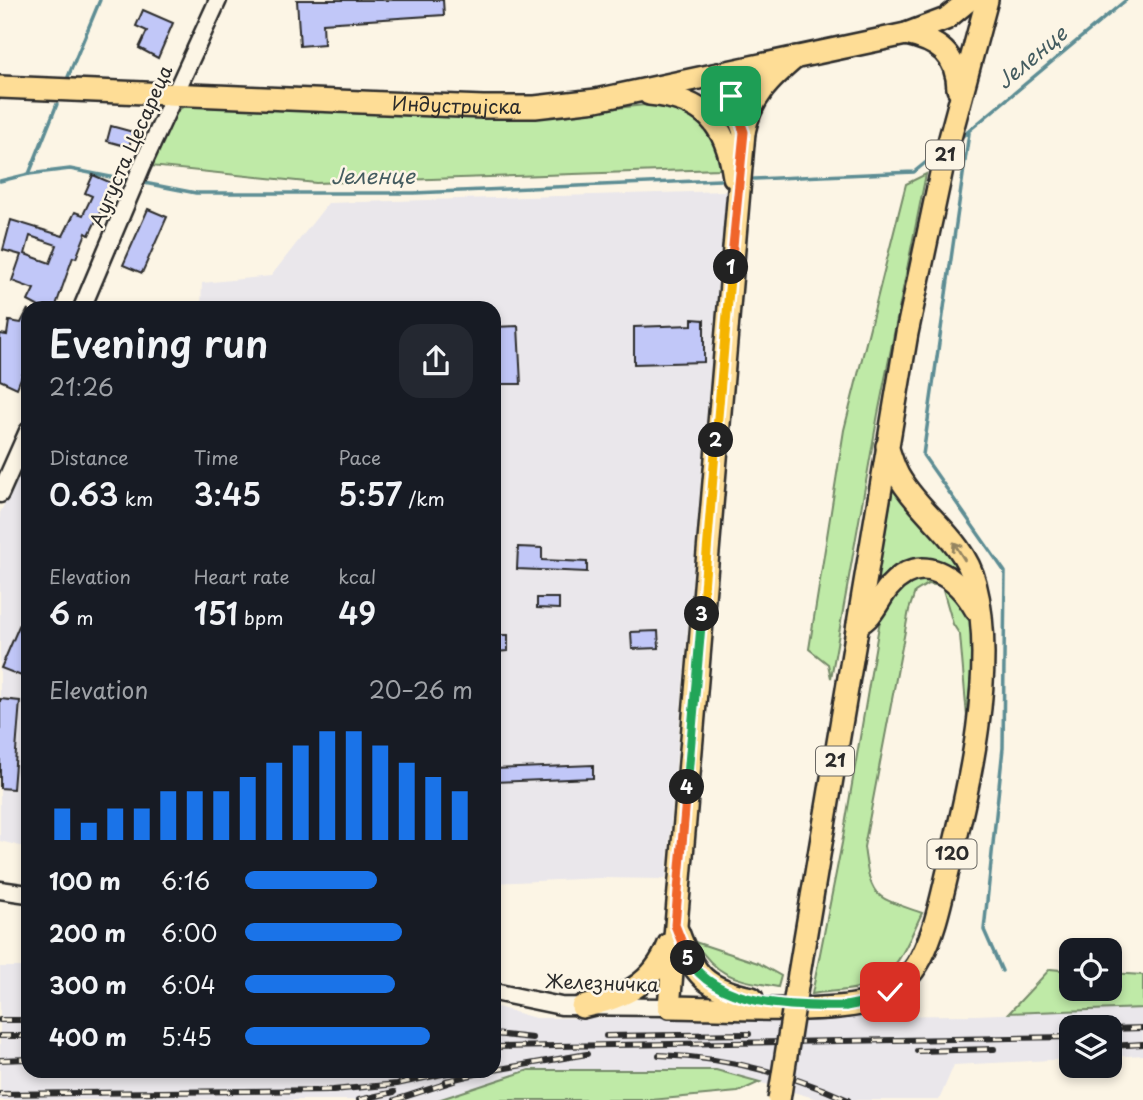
<!DOCTYPE html>
<html lang="en">
<head>
<meta charset="utf-8">
<style>
	body { margin:0; font-family:"Playpen Sans",sans-serif; background:#242831; color:#f1f3f6; height:100vh; display:flex; flex-direction:column; font-size:26px; white-space:nowrap }
	* { box-sizing:border-box; margin:0 }
	p { font-size:23px; color:#9ea1a6 }
	.icon { flex:none; width:38px; height:38px; fill:none; stroke:currentColor; stroke-width:2; stroke-linecap:round; stroke-linejoin:round }
	.map { position:relative; flex:1; overflow:hidden }
	.sheet { position:absolute; left:21px; top:301px; width:480px; height:777px; display:flex; flex-direction:column; background:#171b24; border-radius:21px; box-shadow:0 4px 10px #0003 }
	.sheet>* { flex:none }
	.controls { position:absolute; left:1059px; top:938px; display:grid; gap:14px }
	.controls a { display:grid; place-items:center; width:63px; height:63px; border-radius:14px; background:#171b24; box-shadow:0 4px 10px #0003; font-size:35px }
	.pin { position:absolute; display:grid; place-items:center; width:60px; height:60px; color:#fff; margin:-30px; border-radius:14px; box-shadow:0 4px 10px #0006 }
	.km { position:absolute; width:35px; height:35px; margin:-18px; border-radius:50%; background:#222; color:#fff; font-size:19px; line-height:35px; text-align:center }
	.round { display:grid; place-items:center; flex:none; width:74px; height:74px; border-radius:21px; background:#242831 }
	.overview { display:flex; align-items:center; justify-content:space-between; height:119px; padding:0 28px }
	h1 { font-size:38px; font-weight:600; line-height:52px }
	.stats { display:grid; grid-template-columns:repeat(3,1fr); gap:10px; height:119px; padding:7px 28px }
	.stats div { display:grid; align-content:center }
	.stats b { font-size:30px; font-weight:600 }
	.stats small { font-size:19px; font-weight:400 }
	.stats p { font-size:19px }
	.chart { height:196px; padding:14px 28px }
	.chart p { display:flex; justify-content:space-between }
	.chart svg { width:100%; height:126px; margin-top:7px; stroke:#1a73e8; stroke-width:6 }
	ul { padding:0 28px; list-style:none; font-size:23px }
	li { display:grid; grid-template-columns:112px 84px 1fr; align-items:center; height:52px }
	li i { height:18px; border-radius:9px; background:#1a73e8 }
	.map>svg:first-child { display:block }
</style>
</head>
<body>
<div class="map">
<svg width="1143" height="1100" viewBox="0 0 1143 1100">
	<rect width="100%" height="100%" fill="#fcf5e5"/>
	<filter id="ink" filterUnits="userSpaceOnUse"><feTurbulence type="fractalNoise" baseFrequency=".0143" numOctaves="2"/><feDisplacementMap in="SourceGraphic" scale="14" xChannelSelector="R" yChannelSelector="G"/><feConvolveMatrix kernelMatrix="1 2 1 2 8 2 1 2 1" color-interpolation-filters="sRGB"/></filter>
	<g filter="url(#ink)">
		<g fill="#eae7eb">
			<polygon points="726,191 666,879 599,878 494,883 494,308 201,308 202,283 271,276 328,203"/>
			<polygon points="28,454 28,848 0,841 0,513"/>
			<polygon points="0,967 28,967 28,1071 494,1071 494,1006 535,1018 975,1015 1143,1008 1143,1055 1110,1057 1110,1027 1071,1027 1071,1059 954,1065 939,1100 821,1100 716,1070 529,1070 438,1100 0,1100"/>
		</g>
		<g fill="#bfeaa7" stroke="#758a69" stroke-width="2">
			<polygon points="191,101 578,112 645,105 690,109 715,145 720,169 316,183 150,166 176,112"/>
			<polygon points="926,174 878,414 831,678 828,664 809,649 844,430 906,184"/>
			<path d="M 893,488 L 910,502 L 962,569 C 922,557 912,557 876,581 Z"/>
			<path d="M 937,576 C 948,588 965,602 970,619 C 977,646 969,689 967,717 L 960,635 L 953,624 L 942,586 L 928,584 L 915,592 L 909,610 L 864,847 C 871,900 874,896 922,913 C 909,939 900,970 872,984 C 859,991 827,991 812,994 L 842,843 L 880,620 C 894,594 906,578 937,576 Z"/>
			<path d="M 695,942 L 758,963 L 781,976 L 778,987 C 738,979 719,980 695,942 Z"/>
			<polygon points="1050,969 1071,971 1071,989 1110,989 1110,973 1143,975 1143,1008 1009,1013"/>
			<polygon points="529,1070 716,1070 760,1082 738,1092 651,1100 438,1100"/>
		</g>
		<g fill="none" stroke-linecap="round" stroke-linejoin="round">
			<g stroke="#5d8d94" stroke-width="3.5">
				<polyline points="68,77 100,0"/>
				<polyline points="969,133 923,455 1005,572 1003,748 984,930 1002,971"/>
				<polyline points="959,139 1126,0"/>
				<polyline points="29,174 70,169 131,181"/>
				<polyline points="754,179 914,172 930,159"/>
				<polyline points="0,181 29,174 57,104"/>
				<polyline points="139,182 196,193 414,193 720,180"/>
			</g>
		</g>
		<g fill="#c1c7f8" stroke="#2b2b2b" stroke-width="2" fill-rule="evenodd">
			<polygon points="297,0 443,0 444,15 323,23 324,44 300,46"/>
			<polygon points="143,10 173,23 158,58 139,48 147,31 136,26"/>
			<polygon points="111,126 133,132 129,147 107,141"/>
			<path d="M 93,175 L 114,184 L 89,235 L 86,233 L 76,258 L 73,257 L 55,308 L 41,308 L 28,301 L 34,289 L 12,281 L 21,255 L 3,250 L 11,220 L 63,236 L 75,212 L 83,215 L 92,196 L 85,193 ZM 30,236 L 57,245 L 50,263 L 25,254 Z"/>
			<polygon points="148,209 167,217 142,273 123,265"/>
			<polygon points="28,309 28,360 17,388 0,380 0,334 7,335 9,321 21,323"/>
			<polygon points="692,319 704,320 704,362 634,364 634,327 692,325"/>
			<polygon points="518,326 521,384 494,384 494,327"/>
			<polygon points="518,547 542,548 542,560 587,562 587,572 517,569"/>
			<polygon points="537,598 559,598 559,609 537,608"/>
			<polygon points="28,605 28,666 24,677 1,668"/>
			<polygon points="658,631 659,648 632,649 631,632"/>
			<polygon points="494,635 508,635 508,651 494,652"/>
			<polygon points="0,699 20,701 13,789 0,788"/>
			<polygon points="593,765 593,778 494,782 494,769"/>
		</g>
		<g fill="none" stroke-linecap="round" stroke-linejoin="round">
			<defs>
				<g id="minor">
					<polyline points="82,308 142,166 218,0"/>
					<polyline points="0,494 28,431"/>
					<polyline points="0,890 28,894"/>
					<polyline points="494,992 561,1006 669,1007"/>
				</g>
				<g id="major">
					<path d="M 906,34 C 938,41 957,54 958,89"/>
					<path d="M 796,57 C 770,79 751,97 744,132 L 669,1007 C 715,1007 844,1016 880,998 C 898,989 912,975 921,958 C 935,931 941,900 948,871 C 969,788 997,667 975,583 C 964,540 923,516 901,480 C 894,470 891,457 887,446"/>
					<polyline points="715,75 733,101 744,132"/>
					<path id="s1" d="M 0,87 L 483,107 L 535,107 L 596,100 L 906,34 L 946,19 L 969,0"/>
					<path d="M 649,94 C 704,99 726,123 734,177"/>
					<path d="M 858,624 C 873,618 879,598 889,587 C 922,549 958,578 976,610"/>
					<path d="M 678,932 C 694,976 706,989 752,998"/>
					<polyline points="799,974 907,333 943,164 987,0"/>
					<path d="M 582,1007 C 623,998 653,985 669,944"/>
				</g>
			</defs>
			<use href="#minor" stroke="#2b2b2b" stroke-width="21"/>
			<use href="#major" stroke="#2b2b2b" stroke-width="26"/>
			<use href="#minor" stroke="#fcf5e5" stroke-width="16"/>
			<use href="#major" stroke="#fedd96" stroke-width="21"/>
			<defs>
				<g id="rail">
					<polyline points="0,1020 28,1020"/>
					<polyline points="1110,1029 1143,1028"/>
					<polyline points="494,1034 532,1038"/>
					<polyline points="0,1036 28,1036"/>
					<polyline points="606,1036 749,1034"/>
					<polyline points="1110,1046 1143,1044"/>
					<polyline points="494,1047 1071,1037"/>
					<polyline points="917,1051 994,1049"/>
					<path d="M 659,1055 C 725,1057 788,1073 848,1100"/>
					<polyline points="0,1060 28,1059"/>
					<polyline points="494,1070 587,1054"/>
					<polyline points="446,1081 480,1073"/>
					<polyline points="0,1094 333,1090 397,1084 456,1071"/>
					<polyline points="359,1100 394,1092"/>
					<polyline points="395,1100 454,1081"/>
				</g>
			</defs>
			<use href="#rail" stroke="#2b2b2b" stroke-width="6"/>
			<use href="#rail" stroke="#fcf5e5" stroke-width="3.5" stroke-dasharray="10" stroke-linecap="butt"/>
			<defs>
				<polyline id="major-bridge" points="779,1100 799,974"/>
			</defs>
			<use href="#major-bridge" stroke="#2b2b2b" stroke-width="26" stroke-linecap="butt"/>
			<use href="#major-bridge" stroke="#fedd96" stroke-width="21"/>
		</g>
		<defs><path id="oneway-shaft" d="M-6 0H5M1.5-3L5.5 0L1.5 3" fill="none" stroke-width="1.6" stroke-linecap="round" stroke-linejoin="round" transform="scale(1.75)"/></defs>
		<use stroke="#948460" href="#oneway-shaft" transform="translate(959 551) rotate(-122)"/>
	</g>
	<g fill="none" stroke-linecap="round" stroke-linejoin="round" filter="url(#ink)">
		<defs>
			<polyline id="split-1" points="731,96 744,132 731,267"/>
			<polyline id="split-2" points="716,440 731,267"/>
			<polyline id="split-3" points="702,614 716,440"/>
			<polyline id="split-4" points="687,787 702,614"/>
			<polyline id="split-5" points="687,787 675,925 688,958"/>
			<path id="split-6" d="M 688,958 C 715,1007 797,1007 846,1006"/>
			<polyline id="split-7" points="846,1006 876,1000 890,992"/>
		</defs>
		<use href="#split-1" stroke="#fff" stroke-width="14"/>
		<use href="#split-2" stroke="#fff" stroke-width="14"/>
		<use href="#split-3" stroke="#fff" stroke-width="14"/>
		<use href="#split-4" stroke="#fff" stroke-width="14"/>
		<use href="#split-5" stroke="#fff" stroke-width="14"/>
		<use href="#split-6" stroke="#fff" stroke-width="14"/>
		<use href="#split-7" stroke="#fff" stroke-width="14"/>
		<use href="#split-1" stroke="#f0652b" stroke-width="9"/>
		<use href="#split-2" stroke="#f5b400" stroke-width="9"/>
		<use href="#split-3" stroke="#f5b400" stroke-width="9"/>
		<use href="#split-4" stroke="#22a559" stroke-width="9"/>
		<use href="#split-5" stroke="#f0652b" stroke-width="9"/>
		<use href="#split-6" stroke="#22a559" stroke-width="9"/>
		<use href="#split-7" stroke="#22a559" stroke-width="9"/>
	</g>
	<g text-anchor="middle" stroke-width="5" stroke-linejoin="round" paint-order="stroke">
		<g fill="#fcf5e5" stroke="#6a6863" stroke-width="2">
			<rect x="926" y="140.5" width="38" height="29" rx="5"/>
			<rect x="816" y="746.5" width="38" height="29" rx="5"/>
			<rect x="927.5" y="839.5" width="49" height="29" rx="5"/>
		</g>
		<g font-size="18" font-weight="bold" fill="#2b2b2b">
			<text x="945" y="161">21</text>
			<text x="835" y="767">21</text>
			<text x="952" y="860">120</text>
		</g>
		<g font-size="19" fill="#2b2b2b" stroke="#fcf5e5">
			<text dy="7" stroke="none"><textPath href="#s1" startOffset="457">Индустријска</textPath></text>
			<text transform="translate(131 146) rotate(-66)" y="7">Аугуста Цесареца</text>
			<text transform="translate(602 983) rotate(2)" y="7">Железничка</text>
		</g>
		<g font-size="21" font-style="italic" fill="#445c60" stroke="#fcf5e5">
			<text transform="translate(1032 58) rotate(-40)" y="7">Јеленце</text>
			<text x="373" y="184">Јеленце</text>
		</g>
	</g>
</svg>
<div class="controls">
<a><svg class="icon" aria-label="locate" viewBox="0 0 24 24"><circle cx="12" cy="12" r="6"/><path d="M12 2v4M12 18v4M2 12h4M18 12h4"/></svg></a>
<a><svg class="icon" aria-label="layers" viewBox="0 0 24 24"><path d="M12 4l9 5-9 5-9-5zM3 14l9 5 9-5"/></svg></a>
</div>
<div class="pin" style="left:731px;top:96px;background:#1e9e55"><svg class="icon" aria-label="arrive" viewBox="0 0 24 24"><path d="M6 21V4h12l-3 4 3 4H6"/></svg></div>
<div class="pin" style="left:890px;top:992px;background:#d93025"><svg class="icon" aria-label="check" viewBox="0 0 24 24"><path d="M5 12l5 5 9-10"/></svg></div>
<b class="km" style="left:731px;top:267px">1</b>
<b class="km" style="left:716px;top:440px">2</b>
<b class="km" style="left:702px;top:614px">3</b>
<b class="km" style="left:687px;top:787px">4</b>
<b class="km" style="left:688px;top:958px">5</b>
<section class="sheet">
<div class="overview"><div><h1>Evening run</h1><p>21:26</p></div><a class="round"><svg class="icon" aria-label="share" viewBox="0 0 24 24"><path d="M12 15V3M7 8l5-5 5 5M5 13v7h14v-7"/></svg></a></div>
<div class="stats">
<div><p>Distance</p><b>0.63<small> km</small></b></div>
<div><p>Time</p><b>3:45</b></div>
<div><p>Pace</p><b>5:57<small> /km</small></b></div>
</div>
<div class="stats">
<div><p>Elevation</p><b>6<small> m</small></b></div>
<div><p>Heart rate</p><b>151<small> bpm</small></b></div>
<div><p>kcal</p><b>49</b></div>
</div>
<div class="chart"><p><span>Elevation</span>20–26 m</p>
<svg viewBox="0 0 160 44" preserveAspectRatio="none"><path d="M5 44V33M15 44V38M25 44V33M35 44V33M45 44V27M55 44V27M65 44V27M75 44V22M85 44V17M95 44V11M105 44V6M115 44V6M125 44V11M135 44V17M145 44V22M155 44V27"/></svg>
</div>
<ul>
<li><b>100 m</b>6:16<i style="width:58%"></i></li>
<li><b>200 m</b>6:00<i style="width:69%"></i></li>
<li><b>300 m</b>6:04<i style="width:66%"></i></li>
<li><b>400 m</b>5:45<i style="width:81%"></i></li>
</ul>
</section>
</div>
</body>
</html>
